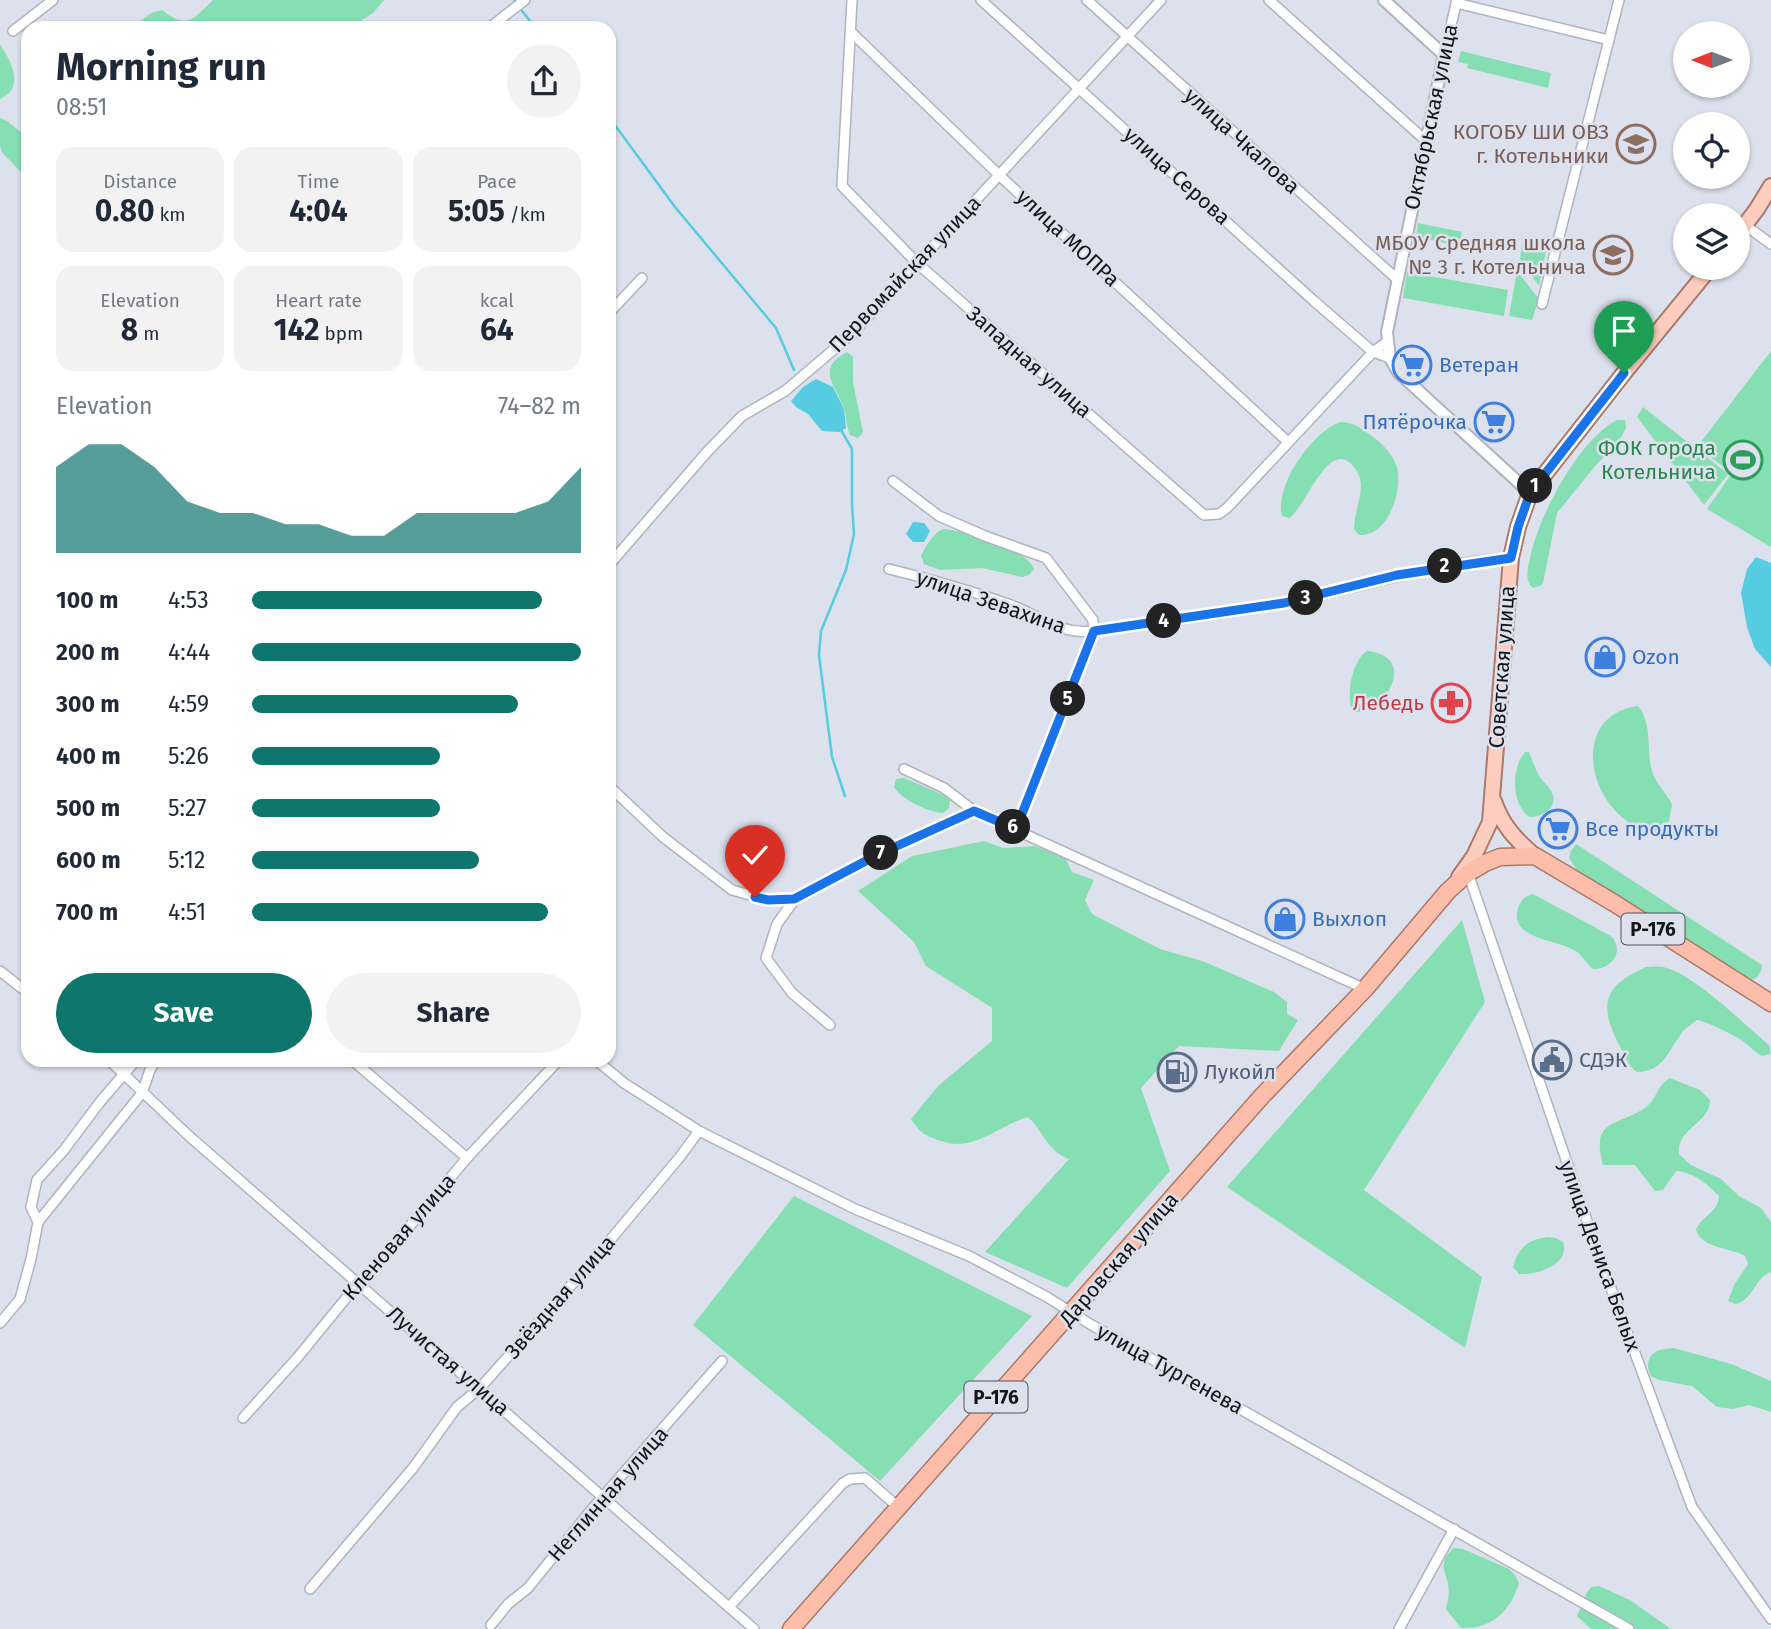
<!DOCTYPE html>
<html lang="en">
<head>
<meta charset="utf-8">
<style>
	body { margin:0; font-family:"Fira Sans",sans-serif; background:#f2f2f3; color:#1f2937; height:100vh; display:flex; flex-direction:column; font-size:26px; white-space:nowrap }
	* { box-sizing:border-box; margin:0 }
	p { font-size:23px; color:#747a83 }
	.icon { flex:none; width:38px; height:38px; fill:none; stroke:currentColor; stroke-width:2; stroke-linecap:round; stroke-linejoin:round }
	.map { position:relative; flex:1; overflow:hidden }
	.drawer { position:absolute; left:21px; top:21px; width:595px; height:1046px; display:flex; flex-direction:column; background:#fff; border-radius:21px; box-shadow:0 2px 5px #0004 }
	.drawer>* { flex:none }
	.needle { width:46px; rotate:270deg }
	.controls { position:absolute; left:1673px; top:21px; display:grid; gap:14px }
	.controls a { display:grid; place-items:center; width:77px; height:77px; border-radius:50%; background:#fff; box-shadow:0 2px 5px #0004; font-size:35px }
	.pin { position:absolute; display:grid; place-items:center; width:60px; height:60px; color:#fff; margin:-72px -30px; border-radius:50% 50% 50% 0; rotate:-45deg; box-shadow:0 0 7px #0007 }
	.pin .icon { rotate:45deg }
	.km { position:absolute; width:35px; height:35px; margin:-18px; border-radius:50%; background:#222; color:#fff; font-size:19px; line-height:35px; text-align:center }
	.round { display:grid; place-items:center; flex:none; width:74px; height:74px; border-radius:37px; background:#f2f2f3 }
	.head { display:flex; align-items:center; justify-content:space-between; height:119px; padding:0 35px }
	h1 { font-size:38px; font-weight:700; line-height:52px }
	.stats { display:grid; grid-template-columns:repeat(3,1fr); gap:10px; height:119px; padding:7px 35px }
	.stats div { display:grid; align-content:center; border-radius:18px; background:#f2f2f3; text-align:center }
	.stats b { font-size:30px; font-weight:700 }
	.stats small { font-size:19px; font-weight:400 }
	.stats p { font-size:19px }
	.chart { height:196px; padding:14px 35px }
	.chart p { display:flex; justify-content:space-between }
	.chart svg { width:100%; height:126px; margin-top:7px; fill:#0f766e; opacity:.7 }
	.action { display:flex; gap:14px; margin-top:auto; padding:14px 35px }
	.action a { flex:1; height:80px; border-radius:42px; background:#0f766e; color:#fff; font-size:28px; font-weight:700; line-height:80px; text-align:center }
	.action a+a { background:#f2f2f3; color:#1f2937 }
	ul { padding:0 35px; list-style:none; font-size:23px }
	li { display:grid; grid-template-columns:112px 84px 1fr; align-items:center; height:52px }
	li i { height:18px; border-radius:9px; background:#0f766e }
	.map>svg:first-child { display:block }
</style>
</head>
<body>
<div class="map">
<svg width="1771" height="1629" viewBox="0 0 1771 1629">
	<rect width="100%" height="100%" fill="#dde1ed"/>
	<g fill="#86dfb2">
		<path d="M 213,0 L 384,0 L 373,13 L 349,28 L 131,28 L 151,13 L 162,10 C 188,30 192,20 213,0 Z"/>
		<path d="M 0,45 C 12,62 25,88 0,99 Z"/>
		<polygon points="1461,51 1551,73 1548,88 1467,68 1468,64 1458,62"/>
		<polygon points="0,118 7,121 28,138 28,180 2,152 0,146"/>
		<polygon points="1418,223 1462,232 1459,246 1416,237"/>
		<polygon points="1522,246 1546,251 1539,286 1520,260"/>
		<polygon points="1517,271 1539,299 1532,320 1509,316"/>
		<polygon points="1407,272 1508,290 1504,316 1403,298"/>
		<polygon points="1771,351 1771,547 1707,509 1732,473 1697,447"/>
		<path d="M 847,352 L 853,357 L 853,382 L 863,432 L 858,438 L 850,435 C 846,426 847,417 844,408 C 836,385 815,369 847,352 Z"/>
		<polygon points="1643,407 1728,474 1704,505 1637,417"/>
		<path d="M 1617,420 L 1625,420 L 1626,428 L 1618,443 L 1596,465 L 1557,513 L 1543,583 L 1540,586 L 1533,588 C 1524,581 1528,568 1530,558 C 1538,517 1579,439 1617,420 Z"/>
		<path d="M 1340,422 C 1353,422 1359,427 1369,434 C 1381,442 1392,453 1397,467 C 1403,491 1388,537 1359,535 L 1354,529 C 1354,514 1361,500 1361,485 C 1361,478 1357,470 1352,465 C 1328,438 1305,509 1289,518 L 1282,516 C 1274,486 1312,432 1340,422 Z"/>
		<path d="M 943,529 C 966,531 1025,547 1034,569 L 1029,575 L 1022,577 L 982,568 L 940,570 L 924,564 L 921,556 C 926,546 932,534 943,529 Z"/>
		<path d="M 1367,651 C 1419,656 1386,714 1353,712 C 1345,697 1352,660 1367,651 Z"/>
		<path d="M 1638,706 C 1653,724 1646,750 1652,771 C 1655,783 1667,793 1672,805 L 1669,821 L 1656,831 C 1651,831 1644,832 1639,830 C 1635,829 1630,823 1626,820 C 1584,790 1576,714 1638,706 Z"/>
		<path d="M 1525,752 L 1529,752 C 1532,760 1535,767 1538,774 C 1542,781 1549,786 1552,793 C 1559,808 1541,818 1529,817 C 1511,803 1511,769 1525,752 Z"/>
		<path d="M 904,778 L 944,795 L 950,800 L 949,808 L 943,813 C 928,812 902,800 894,787 L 896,779 Z"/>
		<path d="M 984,841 L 1003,848 L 1035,846 L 1066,859 L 1072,872 L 1094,880 L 1085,900 L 1092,914 L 1160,949 L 1205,962 L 1274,992 L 1287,1002 L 1287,1014 L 1298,1020 L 1279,1051 L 1179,1046 L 1141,1088 L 1170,1171 L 1067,1288 L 985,1252 L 1069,1159 C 1047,1151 1044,1132 1028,1117 C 997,1126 974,1153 941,1141 C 924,1135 921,1134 911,1119 L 938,1086 L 992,1041 L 992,1008 L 926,966 L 914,942 L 858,891 L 912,856 Z"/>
		<path d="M 1576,844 L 1762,965 C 1761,978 1752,983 1740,978 L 1578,872 L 1569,858 L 1571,851 Z"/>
		<path d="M 1533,894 L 1611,936 C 1625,951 1612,969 1593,969 C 1586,964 1582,954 1574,950 C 1555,939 1509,939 1518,908 C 1521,899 1525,896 1533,894 Z"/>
		<polygon points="1462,920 1485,1002 1364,1190 1482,1277 1465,1348 1227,1187"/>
		<path d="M 1646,967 C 1651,967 1658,966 1663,967 C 1692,972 1746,1026 1770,1046 L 1770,1054 L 1762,1056 C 1755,1052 1750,1047 1744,1042 C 1737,1036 1705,1021 1697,1020 C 1692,1024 1687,1027 1683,1031 C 1669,1049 1664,1072 1637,1072 C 1628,1066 1625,1055 1619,1045 C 1598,1003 1604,986 1646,967 Z"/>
		<path d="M 1670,1078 L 1700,1090 L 1710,1100 C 1710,1124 1676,1128 1679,1154 L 1691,1165 L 1721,1179 L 1739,1196 L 1761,1208 L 1771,1222 L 1771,1272 C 1754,1278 1754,1299 1736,1304 L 1728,1301 L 1734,1285 L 1748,1264 L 1745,1256 C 1729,1247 1703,1249 1696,1230 C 1702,1215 1718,1213 1719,1196 C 1707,1184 1694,1172 1676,1171 L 1663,1190 L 1655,1191 L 1635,1165 L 1603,1165 C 1590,1117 1619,1127 1646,1107 C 1657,1099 1657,1085 1670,1078 Z"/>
		<polygon points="794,1196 1032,1316 880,1481 693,1325"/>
		<path d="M 1547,1237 L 1556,1238 L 1563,1242 C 1571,1264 1536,1276 1519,1274 L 1513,1267 C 1518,1248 1527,1240 1547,1237 Z"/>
		<path d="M 1674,1348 L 1731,1364 L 1771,1381 L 1771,1412 L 1749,1405 L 1733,1409 L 1717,1407 L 1692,1386 L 1659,1380 L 1651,1376 L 1648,1368 C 1648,1351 1659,1349 1674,1348 Z"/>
		<path d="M 1454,1548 L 1463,1549 L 1509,1569 L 1515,1575 L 1519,1583 C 1511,1610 1493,1629 1461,1628 L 1446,1609 C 1447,1603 1449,1597 1449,1591 C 1448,1572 1435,1564 1454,1548 Z"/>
		<polygon points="1599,1586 1630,1600 1671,1629 1591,1629 1577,1616 1586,1594 1591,1587"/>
	</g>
	<g fill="#55cce0">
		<polygon points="816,379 833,387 844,409 846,428 839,432 822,431 808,414 796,407 791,401 803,387"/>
		<polygon points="913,522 924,523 930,531 924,542 913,542 906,534"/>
		<polygon points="1756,557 1771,563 1771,667 1755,649 1747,627 1741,593 1747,569"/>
	</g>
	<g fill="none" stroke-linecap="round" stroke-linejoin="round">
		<g stroke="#55cce0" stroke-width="2.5">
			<polyline points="514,0 514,1"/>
			<polyline points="522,11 536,28"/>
			<polyline points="609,117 675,207 776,328 794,370"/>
			<polyline points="841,430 852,449 852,504 854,534 846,570 821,631 819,655 832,757 845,796"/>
		</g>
		<defs>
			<g id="minor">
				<polyline points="852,0 842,186 918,264 1204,515 1219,514 1227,508 1373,352 1387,342"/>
				<polyline points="981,0 1314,301 1373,352 1390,358"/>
				<polyline points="1087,0 1398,280"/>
				<polyline points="1269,0 1425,140"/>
				<polyline points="1456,3 1609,40"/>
				<polyline points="489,28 525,0"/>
				<polyline points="13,31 53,0"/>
				<polyline points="851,32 999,175 1287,441"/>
				<polyline points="1444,55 1457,0"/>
				<polyline points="1745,225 1771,244"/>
				<polyline points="1542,304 1619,0"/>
				<polyline points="609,313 642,278"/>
				<polyline points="609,565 707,452 742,416 785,391 852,334 1161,0"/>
				<path d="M 889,569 C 929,579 969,590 1008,604 C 1041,615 1056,635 1094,631 L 1093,620 L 1046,558 L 985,536 L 939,516 L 893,481"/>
				<polyline points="904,769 944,788 974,811 1365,989"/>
				<polyline points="609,786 663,837 732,890 768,900 795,899 877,855 974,811"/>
				<path d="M 1016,829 L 1094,631 C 1158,622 1222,615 1285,602 C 1361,588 1433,563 1511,558"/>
				<polyline points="1468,873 1599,1256 1692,1507 1771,1619"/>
				<polyline points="795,899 777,924 766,958 792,993 830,1025"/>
				<polyline points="0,971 28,993"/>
				<polyline points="109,1060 189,1136 754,1629"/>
				<polyline points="352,1060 467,1158"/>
				<polyline points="596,1060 624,1083 699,1131 855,1209 969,1256 1047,1297 1090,1324 1629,1629"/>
				<polyline points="38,1222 142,1093 150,1070 156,1060"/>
				<polyline points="0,1323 20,1299 31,1259 38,1222 31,1207 37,1180 64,1150 100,1102 136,1060"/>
				<polyline points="243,1418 298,1357 347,1297 361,1284 467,1158 559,1060"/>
				<polyline points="310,1589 413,1468 457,1407 480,1388 590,1264 679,1158 699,1131"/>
				<polyline points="729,1607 843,1483 850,1479 865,1478 898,1507"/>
				<polyline points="491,1625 508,1604 528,1588 592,1509 722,1361"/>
				<polyline points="1399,1629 1454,1529"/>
			</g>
			<polyline id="tertiary" points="1384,0 1444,55 1387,332 1390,358 1398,372 1530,493"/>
			<g id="primary">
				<polyline points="1738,234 1757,209 1771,186"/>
				<path d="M 1494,801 C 1502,825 1515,839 1535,856"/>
				<polyline points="1459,877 1474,856 1490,822 1511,558 1518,527 1530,493 1624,373 1710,268"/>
			</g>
			<polyline id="trunk" points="791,1629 1262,1096 1365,989 1448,891 1468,873 1485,863 1500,857 1535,856 1614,903 1771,1003"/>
		</defs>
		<use href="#minor" stroke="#afb3be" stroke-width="12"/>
		<use href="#tertiary" stroke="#afb3be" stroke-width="14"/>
		<use href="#primary" stroke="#ab7869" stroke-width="18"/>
		<use href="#trunk" stroke="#ab7869" stroke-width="19"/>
		<use href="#minor" stroke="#fff" stroke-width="9"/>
		<use href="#tertiary" stroke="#fff" stroke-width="10"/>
		<use href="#primary" stroke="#fdcebf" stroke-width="14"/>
		<use href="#trunk" stroke="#fcbeaa" stroke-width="16"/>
	</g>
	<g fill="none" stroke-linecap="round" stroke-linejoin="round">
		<defs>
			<polyline id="route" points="755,897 768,900 794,899 877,855 974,811 1016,829 1094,631 1284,603 1397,575 1511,558 1518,527 1530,493 1624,373"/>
		</defs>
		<use href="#route" stroke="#fff" stroke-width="14"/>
		<use href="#route" stroke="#1a73e8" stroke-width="9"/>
	</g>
	<defs>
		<symbol id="school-ring" viewBox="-11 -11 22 22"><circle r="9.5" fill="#dde1ed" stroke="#8d6e63" stroke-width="1.5"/><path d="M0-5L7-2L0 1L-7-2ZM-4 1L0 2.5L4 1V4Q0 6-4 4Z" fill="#8d6e63"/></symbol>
		<symbol id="supermarket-ring" viewBox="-11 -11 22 22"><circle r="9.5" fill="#dde1ed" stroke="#3f7fe0" stroke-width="1.5"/><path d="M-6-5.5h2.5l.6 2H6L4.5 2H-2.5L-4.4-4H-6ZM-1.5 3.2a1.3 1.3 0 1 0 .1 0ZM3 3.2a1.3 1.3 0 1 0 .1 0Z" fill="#3f7fe0"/></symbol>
		<symbol id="stadium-ring" viewBox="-11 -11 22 22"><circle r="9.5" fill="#dde1ed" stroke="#2e9e5b" stroke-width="1.5"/><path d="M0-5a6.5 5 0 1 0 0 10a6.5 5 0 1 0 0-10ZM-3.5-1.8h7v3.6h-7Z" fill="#2e9e5b"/></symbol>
		<symbol id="shop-ring" viewBox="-11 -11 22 22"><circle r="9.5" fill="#dde1ed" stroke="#3f7fe0" stroke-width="1.5"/><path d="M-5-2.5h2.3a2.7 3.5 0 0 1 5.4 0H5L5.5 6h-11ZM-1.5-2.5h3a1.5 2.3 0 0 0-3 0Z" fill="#3f7fe0"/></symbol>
		<symbol id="pharmacy-ring" viewBox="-11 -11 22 22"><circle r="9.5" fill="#dde1ed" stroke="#e0444e" stroke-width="1.5"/><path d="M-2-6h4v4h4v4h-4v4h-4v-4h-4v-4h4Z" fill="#e0444e"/></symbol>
		<symbol id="civic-ring" viewBox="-11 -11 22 22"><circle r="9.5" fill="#dde1ed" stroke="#5c6f8a" stroke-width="1.5"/><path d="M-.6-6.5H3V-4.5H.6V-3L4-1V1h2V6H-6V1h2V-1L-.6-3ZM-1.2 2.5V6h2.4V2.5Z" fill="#5c6f8a"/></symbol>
		<symbol id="fuel-ring" viewBox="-11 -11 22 22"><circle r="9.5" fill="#dde1ed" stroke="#5c6f8a" stroke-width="1.5"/><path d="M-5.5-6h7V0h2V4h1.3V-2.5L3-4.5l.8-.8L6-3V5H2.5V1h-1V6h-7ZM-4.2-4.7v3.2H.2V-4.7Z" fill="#5c6f8a"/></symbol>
	</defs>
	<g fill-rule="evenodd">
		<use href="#school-ring" x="1614" y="122" width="44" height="44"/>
		<use href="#school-ring" x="1591" y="233" width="44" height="44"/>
		<use href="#supermarket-ring" x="1390" y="343" width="44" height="44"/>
		<use href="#supermarket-ring" x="1472" y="400" width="44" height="44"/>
		<use href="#stadium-ring" x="1721" y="438" width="44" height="44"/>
		<use href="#shop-ring" x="1583" y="635" width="44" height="44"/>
		<use href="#pharmacy-ring" x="1429" y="681" width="44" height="44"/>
		<use href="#supermarket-ring" x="1536" y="807" width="44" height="44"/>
		<use href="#shop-ring" x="1263" y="897" width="44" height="44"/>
		<use href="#civic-ring" x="1530" y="1038" width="44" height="44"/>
		<use href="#fuel-ring" x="1155" y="1050" width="44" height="44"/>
	</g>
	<g text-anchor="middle" stroke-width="5" stroke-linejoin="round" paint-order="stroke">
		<g fill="#dde1ed" stroke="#505259" stroke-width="2">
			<rect x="1621.5" y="913.5" width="63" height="31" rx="5"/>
			<rect x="964.5" y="1381.5" width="63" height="31" rx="5"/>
		</g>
		<g font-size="19" font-weight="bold" fill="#141519">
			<text x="1653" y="936">Р-176</text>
			<text x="996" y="1404">Р-176</text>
		</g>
		<g font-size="21" fill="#141519" stroke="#dde1ed">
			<text transform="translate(1431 117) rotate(-78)" y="7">Октябрьская улица</text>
			<text transform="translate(1242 141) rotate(42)" y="7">улица Чкалова</text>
			<text transform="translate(1177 176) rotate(42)" y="7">улица Серова</text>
			<text transform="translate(1068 238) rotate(43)" y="7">улица МОПРа</text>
			<text transform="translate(905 274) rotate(-46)" y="7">Первомайская улица</text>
			<text transform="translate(1029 362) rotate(41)" y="7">Западная улица</text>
			<text transform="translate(991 602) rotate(19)" y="7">улица Зевахина</text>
			<text transform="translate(1502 667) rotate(-86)" y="7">Советская улица</text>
			<text transform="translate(399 1237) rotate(-49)" y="7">Кленовая улица</text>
			<text transform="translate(1600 1256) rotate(70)" y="7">улица Дениса Белых</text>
			<text transform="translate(1119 1259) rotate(-49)" y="7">Даровская улица</text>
			<text transform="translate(560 1297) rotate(-49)" y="7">Звёздная улица</text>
			<text transform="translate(448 1361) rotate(41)" y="7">Лучистая улица</text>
			<text transform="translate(1170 1369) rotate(29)" y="7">улица Тургенева</text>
			<text transform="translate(608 1494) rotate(-49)" y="7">Неглинная улица</text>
		</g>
		<g font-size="21" fill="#785e54" stroke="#dde1ed" text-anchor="end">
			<text x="1609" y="139">КОГОБУ ШИ ОВЗ<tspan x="1609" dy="24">г. Котельники</tspan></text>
			<text x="1586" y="250">МБОУ Средняя школа<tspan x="1586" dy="24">№ 3 г. Котельнича</tspan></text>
		</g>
		<g font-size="21" fill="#366cbe" stroke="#dde1ed" text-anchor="start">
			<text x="1439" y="372">Ветеран</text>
			<text x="1467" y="429" text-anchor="end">Пятёрочка</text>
			<text x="1632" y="664">Ozon</text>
			<text x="1585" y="836">Все продукты</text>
			<text x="1312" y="926">Выхлоп</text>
		</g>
		<g font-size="21" fill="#27864d" stroke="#dde1ed" text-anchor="end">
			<text x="1716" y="455">ФОК города<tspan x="1716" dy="24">Котельнича</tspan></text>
		</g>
		<g font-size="21" fill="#be3a42" stroke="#dde1ed" text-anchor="end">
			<text x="1424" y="710">Лебедь</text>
		</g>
		<g font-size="21" fill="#4e5e75" stroke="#dde1ed" text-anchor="start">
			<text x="1579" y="1067">СДЭК</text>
			<text x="1204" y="1079">Лукойл</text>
		</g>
	</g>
</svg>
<div class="controls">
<a><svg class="needle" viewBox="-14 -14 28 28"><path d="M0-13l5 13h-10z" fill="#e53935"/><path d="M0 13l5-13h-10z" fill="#747a83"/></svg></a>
<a><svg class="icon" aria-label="locate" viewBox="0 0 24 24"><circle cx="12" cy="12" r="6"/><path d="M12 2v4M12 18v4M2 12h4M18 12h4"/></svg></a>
<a><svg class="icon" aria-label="layers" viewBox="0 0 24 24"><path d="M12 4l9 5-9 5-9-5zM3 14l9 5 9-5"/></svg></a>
</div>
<div class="pin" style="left:1624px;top:373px;background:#1e9e55"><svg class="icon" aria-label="arrive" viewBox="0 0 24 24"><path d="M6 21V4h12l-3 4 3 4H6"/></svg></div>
<div class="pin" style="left:755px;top:897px;background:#d93025"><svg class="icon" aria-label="check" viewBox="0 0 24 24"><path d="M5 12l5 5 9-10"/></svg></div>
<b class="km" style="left:1535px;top:486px">1</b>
<b class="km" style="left:1445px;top:566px">2</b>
<b class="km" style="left:1306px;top:598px">3</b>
<b class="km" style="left:1164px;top:621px">4</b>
<b class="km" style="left:1068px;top:699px">5</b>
<b class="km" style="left:1013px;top:827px">6</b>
<b class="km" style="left:881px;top:853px">7</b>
<section class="drawer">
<div class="head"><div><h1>Morning run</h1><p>08:51</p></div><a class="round"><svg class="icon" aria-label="share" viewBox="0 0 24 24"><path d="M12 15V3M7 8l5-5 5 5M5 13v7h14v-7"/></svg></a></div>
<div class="stats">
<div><p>Distance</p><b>0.80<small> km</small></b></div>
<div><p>Time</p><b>4:04</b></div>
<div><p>Pace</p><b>5:05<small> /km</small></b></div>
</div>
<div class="stats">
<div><p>Elevation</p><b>8<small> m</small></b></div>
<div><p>Heart rate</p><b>142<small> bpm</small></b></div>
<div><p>kcal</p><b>64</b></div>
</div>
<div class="chart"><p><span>Elevation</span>74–82 m</p>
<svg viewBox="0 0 160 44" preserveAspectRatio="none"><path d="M0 44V14L10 6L20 6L30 14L40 26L50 30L60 30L70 34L80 34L90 38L100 38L110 30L120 30L130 30L140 30L150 26L160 14V44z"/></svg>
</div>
<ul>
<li><b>100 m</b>4:53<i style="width:88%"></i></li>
<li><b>200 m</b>4:44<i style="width:100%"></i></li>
<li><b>300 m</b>4:59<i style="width:81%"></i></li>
<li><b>400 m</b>5:26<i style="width:57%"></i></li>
<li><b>500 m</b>5:27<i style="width:57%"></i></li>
<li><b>600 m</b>5:12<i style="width:69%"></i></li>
<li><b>700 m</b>4:51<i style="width:90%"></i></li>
</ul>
<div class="action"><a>Save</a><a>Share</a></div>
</section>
</div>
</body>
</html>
